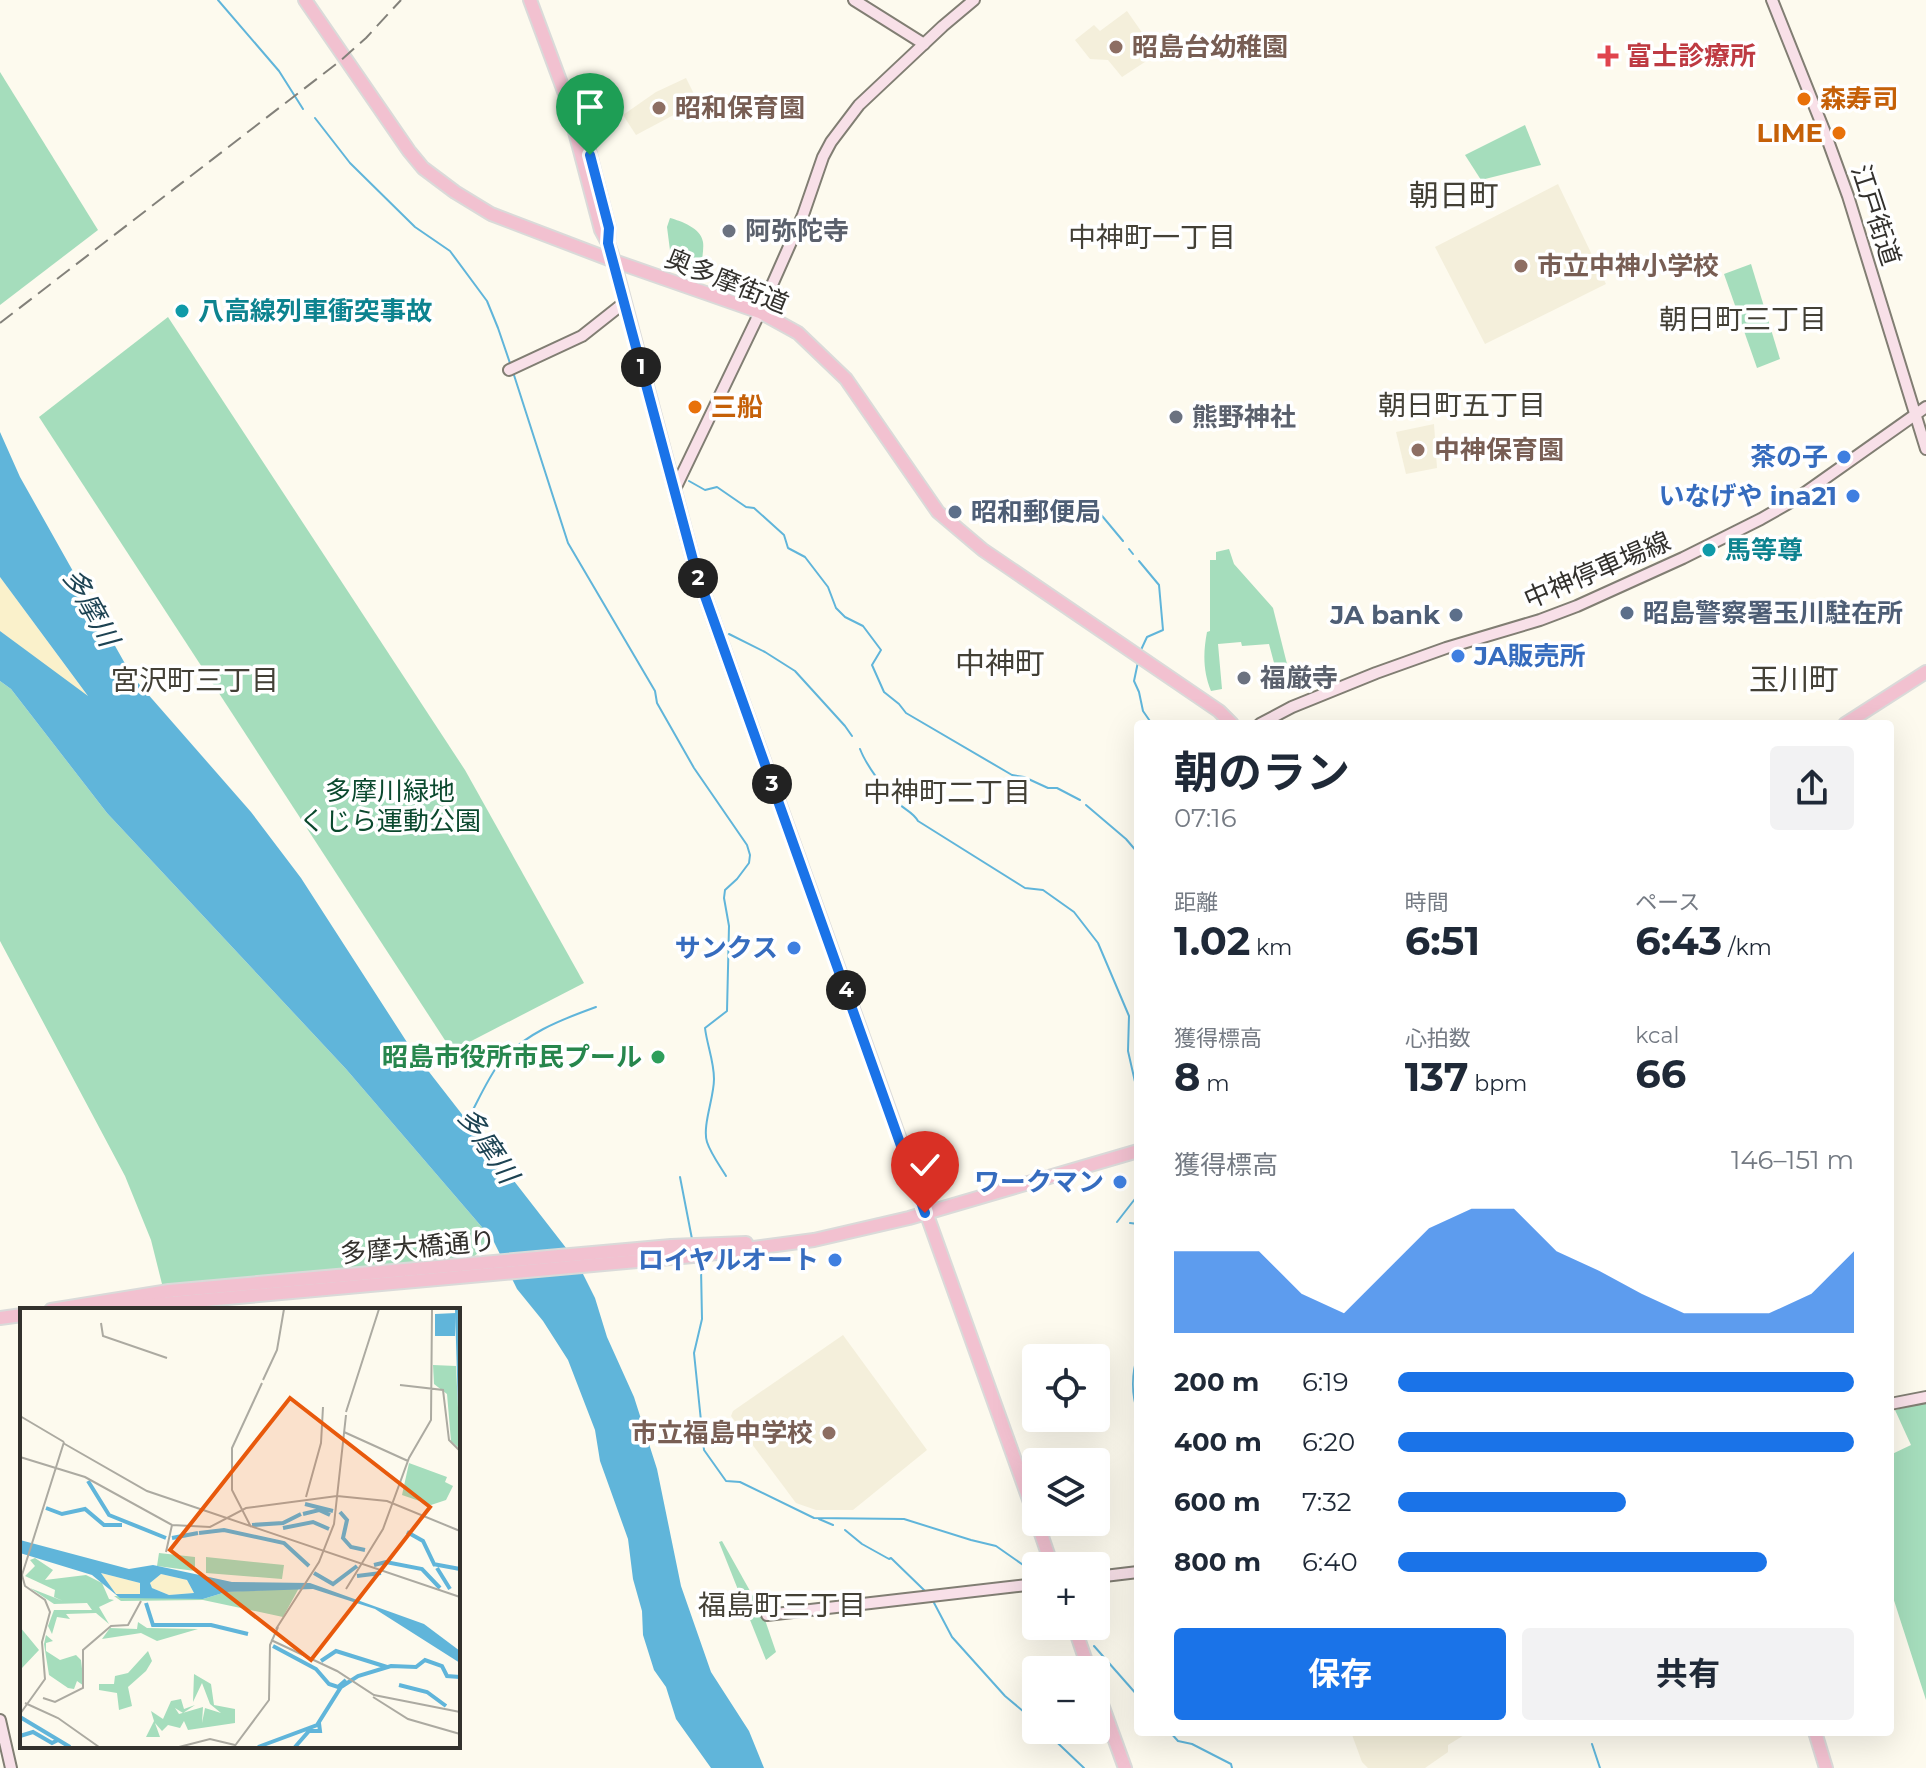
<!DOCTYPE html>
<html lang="ja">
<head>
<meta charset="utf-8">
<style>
	body { margin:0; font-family:Montserrat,"Noto Sans JP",sans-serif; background:#f2f2f3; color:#1f2937; height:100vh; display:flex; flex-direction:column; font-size:30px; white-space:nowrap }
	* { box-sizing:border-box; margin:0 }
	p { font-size:26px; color:#747a83 }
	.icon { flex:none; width:44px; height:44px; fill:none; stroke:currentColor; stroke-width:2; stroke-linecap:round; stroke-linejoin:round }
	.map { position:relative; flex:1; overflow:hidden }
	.sheet { position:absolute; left:1134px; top:720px; width:760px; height:1016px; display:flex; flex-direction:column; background:#fff; border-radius:8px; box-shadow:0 8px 32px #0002 }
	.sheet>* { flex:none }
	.controls { position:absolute; left:1022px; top:1344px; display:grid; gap:16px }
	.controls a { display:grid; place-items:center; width:88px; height:88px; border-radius:8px; background:#fff; box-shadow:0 8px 32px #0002; font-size:40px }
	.pin { position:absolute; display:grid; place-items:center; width:68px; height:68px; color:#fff; margin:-82px -34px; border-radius:50% 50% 50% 0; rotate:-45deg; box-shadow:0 0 8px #0007 }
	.pin .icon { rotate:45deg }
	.km { position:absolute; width:40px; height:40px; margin:-20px; border-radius:50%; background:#222; color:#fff; font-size:22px; line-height:40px; text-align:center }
	.round { display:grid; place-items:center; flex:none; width:84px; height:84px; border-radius:8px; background:#f2f2f3 }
	.head { display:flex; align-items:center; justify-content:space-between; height:136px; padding:0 40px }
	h1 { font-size:44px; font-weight:700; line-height:60px }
	.stats { display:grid; grid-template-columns:repeat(3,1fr); gap:12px; height:136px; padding:8px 40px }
	.stats div { display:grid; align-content:center }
	.stats b { font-size:40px; font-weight:700 }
	.stats small { font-size:22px; font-weight:400 }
	.stats p { font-size:22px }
	.chart { height:224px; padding:16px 40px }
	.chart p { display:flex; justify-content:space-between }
	.chart svg { width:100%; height:144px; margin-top:8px; fill:#1a73e8; opacity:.7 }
	.action { display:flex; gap:16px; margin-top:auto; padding:16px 40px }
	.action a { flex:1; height:92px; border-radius:8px; background:#1a73e8; color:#fff; font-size:32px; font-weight:700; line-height:92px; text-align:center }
	.action a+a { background:#f2f2f3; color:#1f2937 }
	ul { padding:0 40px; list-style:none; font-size:26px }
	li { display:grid; grid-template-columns:128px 96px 1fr; align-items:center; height:60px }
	li i { height:20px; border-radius:10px; background:#1a73e8 }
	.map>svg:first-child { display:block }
</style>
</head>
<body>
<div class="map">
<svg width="1926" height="1768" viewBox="0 0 1926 1768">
	<rect width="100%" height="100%" fill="#fdfaee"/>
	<g fill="#f4efdb">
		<polygon points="1127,11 1157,54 1122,77 1108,60 1090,59 1075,40 1094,25 1100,31"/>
		<polygon points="686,78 698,102 636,135 623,115 656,92"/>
		<polygon points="1558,184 1606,284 1485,344 1435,247"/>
		<polygon points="1434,424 1437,468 1406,474 1396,432"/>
		<polygon points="843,1335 927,1450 853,1510 816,1510 796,1503 731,1416 733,1411"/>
		<polygon points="1351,1732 1469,1732 1448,1745 1448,1752 1425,1768 1368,1768 1362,1762"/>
	</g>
	<g fill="#a5ddbc">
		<polygon points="0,72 98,230 0,305"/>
		<polygon points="1525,125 1541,165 1481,180 1465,155"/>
		<path d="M 670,218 C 681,221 701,228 703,242 C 704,248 702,257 702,263 L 697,267 L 671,258 L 667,227 Z"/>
		<polygon points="1751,264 1780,359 1757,368 1724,274"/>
		<polygon points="168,317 465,770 584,983 452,1051 39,417"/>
		<path d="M 1229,549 L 1234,564 L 1273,608 L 1289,672 L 1277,674 L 1269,644 L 1242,646 L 1241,642 L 1218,644 L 1222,689 L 1211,691 C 1203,671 1203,653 1207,632 L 1210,631 L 1210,560 L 1216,560 L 1216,552 Z"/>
		<polygon points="0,681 11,689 107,813 346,1069 493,1240 464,1265 164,1292 151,1240 125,1176 0,941"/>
		<polygon points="1926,1403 1926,1700 1890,1588 1890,1455 1911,1445 1895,1410"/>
		<polygon points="722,1541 763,1614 776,1652 766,1660 719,1542"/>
	</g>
	<polygon fill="#faf1cb" points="0,577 90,699 0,631"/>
	<polygon fill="#60b5da" points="0,432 20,477 132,676 251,812 301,878 412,1050 577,1262 595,1298 607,1337 634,1397 657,1469 681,1586 711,1672 749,1731 764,1768 711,1768 676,1719 666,1687 654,1670 643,1635 642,1611 633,1579 628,1539 600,1461 595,1430 568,1360 543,1321 517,1289 493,1240 346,1069 107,813 11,689 0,681 0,631 88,696 0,577"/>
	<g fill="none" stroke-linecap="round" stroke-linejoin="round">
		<g stroke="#60b5da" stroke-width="2">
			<polyline points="218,0 279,71 303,109"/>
			<polyline points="315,118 350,163 415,227 450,251 487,301 498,328 511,366"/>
			<path d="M 513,372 L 568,543 L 655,691 L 657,703 L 694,768 L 747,845 L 750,855 L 749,863 L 737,879 L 725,890 L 724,898 L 729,926 L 727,1011 L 705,1028 C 707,1045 714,1061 714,1079 C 714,1098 702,1126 707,1142 C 711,1154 720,1166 726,1176"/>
			<polyline points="689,481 705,490 717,487 746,507 754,508 784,535 788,548 805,557 828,587 836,608 845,617 863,626 881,650 872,665 884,692 899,704 906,713 1012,775 1024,777 1048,788 1057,788 1080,800"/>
			<polyline points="1093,505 1123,541"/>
			<polyline points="1129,549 1133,554"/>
			<polyline points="1139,561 1159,585 1163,630 1147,637 1140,652"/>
			<polyline points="729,634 765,652 795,671 845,726 852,736"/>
			<polyline points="1138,662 1134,681 1139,692 1143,711 1152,724"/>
			<path d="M 860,749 C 866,765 886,792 898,803 C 905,810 913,812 918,821 L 1025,888 L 1043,890 L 1074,912 L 1098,943 L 1129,1016 L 1128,1051 L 1138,1095"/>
			<polyline points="1086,805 1126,839 1138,853"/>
			<path d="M 467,1121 C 477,1103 486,1082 498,1065 C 523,1034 560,1020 596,1007"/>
			<polyline points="680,1177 692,1239"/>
			<polyline points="1117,1222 1138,1195"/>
			<polyline points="1130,1223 1138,1224"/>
			<polyline points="698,1260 701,1268 702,1319 694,1353 704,1450 726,1481 740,1482 814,1518 904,1519 971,1540 996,1546 1036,1574"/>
			<path d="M 1138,1354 C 1131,1375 1131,1393 1138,1414"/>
			<polyline points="819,1519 833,1525"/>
			<polyline points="845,1530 862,1544 889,1559 891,1558 925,1591"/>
			<polyline points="932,1599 952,1637 1005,1696 1036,1722"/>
			<polyline points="1059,1626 1064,1639"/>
			<polyline points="1094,1646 1138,1696"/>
			<polyline points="1044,1730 1084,1768"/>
			<polyline points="1170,1732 1178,1741 1192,1744 1231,1764 1232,1768"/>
			<polyline points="1592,1744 1600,1768"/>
		</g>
		<defs>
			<g id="secondary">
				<polyline points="854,0 924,44"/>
				<polyline points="1772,0 1824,130 1848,196 1926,449"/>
				<polyline points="509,370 582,336 625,302"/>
				<polyline points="674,491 760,312 803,215 823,157 831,142 859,105 943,26 974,0"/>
				<polyline points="1260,724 1292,707 1376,673 1446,648 1540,620 1577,606 1683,558 1761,519 1796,499 1926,407"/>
				<polyline points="1890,1404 1926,1397"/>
				<polyline points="1096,1577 1138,1572"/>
				<polyline points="767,1615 1036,1584"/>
				<polyline points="0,1720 11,1768"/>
			</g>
			<g id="primary">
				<polyline points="305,0 409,151 423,168 455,192 491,214 614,261 760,312 798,333 846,379 938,512 983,550 1219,711 1232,724"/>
				<polyline points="530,0 565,94 601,230 608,243 614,261 696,571 1036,1519"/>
				<polyline points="586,139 609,228 608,242"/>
				<polyline points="1845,724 1926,672"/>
				<polyline points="51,1310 169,1291 671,1246 746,1243"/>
				<polyline points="94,1310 693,1256 814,1240 909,1218 1138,1151"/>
				<polyline points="0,1318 22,1315"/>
				<polyline points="1037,1522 1052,1566"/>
				<polyline points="1074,1626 1089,1670"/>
				<polyline points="1096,1688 1125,1768"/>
				<polyline points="1815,1732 1826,1768"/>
			</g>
		</defs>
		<use href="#secondary" stroke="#817e73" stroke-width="14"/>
		<use href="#primary" stroke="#dadad9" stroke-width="16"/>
		<use href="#secondary" stroke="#f8e0e8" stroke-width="10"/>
		<use href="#primary" stroke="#f2c1d0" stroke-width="12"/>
		<polyline stroke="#83817a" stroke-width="2" stroke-dasharray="16 8" stroke-linecap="butt" points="0,323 340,61 366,38 401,0"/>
	</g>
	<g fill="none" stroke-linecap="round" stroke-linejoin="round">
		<defs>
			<polyline id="route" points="590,155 609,228 608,243 696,571 925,1213"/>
		</defs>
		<use href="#route" stroke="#fff" stroke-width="16"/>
		<use href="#route" stroke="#1a73e8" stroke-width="10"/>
	</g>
	<g fill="#8d6e63" stroke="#fff" stroke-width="3">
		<circle cx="1116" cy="47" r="8"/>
		<circle cx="659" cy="108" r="8"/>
		<circle cx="1521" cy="266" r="8"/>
		<circle cx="1418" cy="450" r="8"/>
		<circle cx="829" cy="1433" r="8"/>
	</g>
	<path fill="#e0444e" stroke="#fff" stroke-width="3" d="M1604 44h8v8h8v8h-8v8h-8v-8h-8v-8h8z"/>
	<g fill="#e8710a" stroke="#fff" stroke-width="3">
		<circle cx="1804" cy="99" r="8"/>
		<circle cx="1839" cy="133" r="8"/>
		<circle cx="695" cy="407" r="8"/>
	</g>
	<g fill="#6b7280" stroke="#fff" stroke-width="3">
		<circle cx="729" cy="231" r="8"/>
		<circle cx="1176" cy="417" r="8"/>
		<circle cx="1244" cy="678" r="8"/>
	</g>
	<g fill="#0f9aa8" stroke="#fff" stroke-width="3">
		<circle cx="182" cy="311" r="8"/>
		<circle cx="1709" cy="550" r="8"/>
	</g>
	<g fill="#3f7fe0" stroke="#fff" stroke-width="3">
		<circle cx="1844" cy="457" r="8"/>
		<circle cx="1853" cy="496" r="8"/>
		<circle cx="1458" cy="656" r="8"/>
		<circle cx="794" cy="948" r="8"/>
		<circle cx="1120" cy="1182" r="8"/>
		<circle cx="835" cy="1260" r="8"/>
	</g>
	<g fill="#5c6f8a" stroke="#fff" stroke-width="3">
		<circle cx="955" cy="512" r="8"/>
		<circle cx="1627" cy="613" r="8"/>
		<circle cx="1456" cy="615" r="8"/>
	</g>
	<circle fill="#2e9e5b" stroke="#fff" stroke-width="3" cx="658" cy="1057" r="8"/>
	<g text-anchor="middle" stroke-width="7" stroke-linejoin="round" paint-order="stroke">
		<g font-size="26" font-weight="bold" fill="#785e54" stroke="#fff" text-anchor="start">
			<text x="1132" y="56">昭島台幼稚園</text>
			<text x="675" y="117">昭和保育園</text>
			<text x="1537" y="275">市立中神小学校</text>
			<text x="1434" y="459">中神保育園</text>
			<text x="813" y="1442" text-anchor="end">市立福島中学校</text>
		</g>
		<g font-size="26" font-weight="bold" fill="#be3a42" stroke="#fff" text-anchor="start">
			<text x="1626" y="65">富士診療所</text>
		</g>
		<g font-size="26" font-weight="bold" fill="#c56008" stroke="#fff" text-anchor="start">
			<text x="1820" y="108">森寿司</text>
			<text x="1823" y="142" text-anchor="end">LIME</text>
			<text x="711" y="416">三船</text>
		</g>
		<g font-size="26" fill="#33312d" stroke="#fff">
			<text transform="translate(1876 215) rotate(72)" y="9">江戸街道</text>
			<text transform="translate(727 281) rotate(22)" y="9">奥多摩街道</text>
			<text transform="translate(1597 570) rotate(-23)" y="9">中神停車場線</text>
			<text transform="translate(418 1247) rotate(-5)" y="9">多摩大橋通り</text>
		</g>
		<g font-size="26" font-weight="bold" fill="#5b616d" stroke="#fff" text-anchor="start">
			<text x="745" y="240">阿弥陀寺</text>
			<text x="1192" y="426">熊野神社</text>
			<text x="1260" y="687">福厳寺</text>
		</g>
		<g font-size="26" font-weight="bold" fill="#0d838f" stroke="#fff" text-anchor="start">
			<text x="198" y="320">八高線列車衝突事故</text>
			<text x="1725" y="559">馬等尊</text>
		</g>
		<g font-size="26" font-weight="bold" fill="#366cbe" stroke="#fff" text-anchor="end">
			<text x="1828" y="466">茶の子</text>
			<text x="1837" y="505">いなげや ina21</text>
			<text x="1474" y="665" text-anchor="start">JA販売所</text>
			<text x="778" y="957">サンクス</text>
			<text x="1104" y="1191">ワークマン</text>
			<text x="819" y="1269">ロイヤルオート</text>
		</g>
		<g font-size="26" font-weight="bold" fill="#4e5e75" stroke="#fff" text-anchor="start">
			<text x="971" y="521">昭和郵便局</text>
			<text x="1643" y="622">昭島警察署玉川駐在所</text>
			<text x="1440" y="624" text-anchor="end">JA bank</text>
		</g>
		<g font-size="26" fill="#0b492e" stroke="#fff">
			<text x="390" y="800">多摩川緑地<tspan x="390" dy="30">くじら運動公園</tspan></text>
		</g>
		<g font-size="26" font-weight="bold" fill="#27864d" stroke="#fff" text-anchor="end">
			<text x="642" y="1066">昭島市役所市民プール</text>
		</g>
		<g font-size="28" fill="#434036" stroke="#fff">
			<text x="1152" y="247">中神町一丁目</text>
			<text x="1743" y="329">朝日町三丁目</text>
			<text x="1462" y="415">朝日町五丁目</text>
			<text x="195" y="690">宮沢町三丁目</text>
			<text x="947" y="802">中神町二丁目</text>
			<text x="782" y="1615">福島町三丁目</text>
		</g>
		<g font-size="28" font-style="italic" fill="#1d4353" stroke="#fff">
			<text transform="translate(91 607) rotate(61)" y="10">多摩川</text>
			<text transform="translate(488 1145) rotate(56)" y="10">多摩川</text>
		</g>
		<g font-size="30" fill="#434036" stroke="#fff">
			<text x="1454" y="206">朝日町</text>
			<text x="1000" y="674">中神町</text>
			<text x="1794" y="690">玉川町</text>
		</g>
	</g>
	<g transform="translate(20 1308)">
		<rect width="440" height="440" fill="#fdfaee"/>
		<path d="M 413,57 L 436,58 L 440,141 L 431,133 L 427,86 L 414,76 ZM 389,155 L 427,169 L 425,174 L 433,178 L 426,192 L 411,197 L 382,187 ZM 139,245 L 175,249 L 175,263 L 137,258 ZM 186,249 L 264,257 L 262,271 L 186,265 ZM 15,250 L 33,262 L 25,272 L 66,267 L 82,275 L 89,291 L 94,292 L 79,299 L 89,316 L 76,305 L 46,306 L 50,311 L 37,309 L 32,326 L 28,318 L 34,302 L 72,302 L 67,295 L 34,296 L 10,280 L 43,293 L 34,289 L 35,282 L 5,268 L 15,258 L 10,252 ZM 279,280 L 263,309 L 183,292 L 101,293 L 94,288 L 183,291 L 206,284 ZM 118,314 L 127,320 L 178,321 L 137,333 L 121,325 L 82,331 L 90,320 L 117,321 ZM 0,319 L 19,342 L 2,360 L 0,358 ZM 26,327 L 33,333 L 26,335 L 26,343 L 40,352 L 56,347 L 61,352 L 64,378 L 57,373 L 54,381 L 48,380 L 29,367 L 24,336 ZM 128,343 L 132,353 L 126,363 L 108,379 L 112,398 L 99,402 L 97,385 L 79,382 L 79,376 L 94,376 L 95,368 L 108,365 ZM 174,366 L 191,376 L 194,397 L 215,401 L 215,415 L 168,422 L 164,413 L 160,420 L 148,417 L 142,423 L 135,415 L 140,429 L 126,429 L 134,413 L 131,403 L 143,411 L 151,393 L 161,391 L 164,401 L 175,397 L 163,405 L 155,400 L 159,406 L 183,399 L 182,415 L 185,400 L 201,405 L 190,396 L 182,375 L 173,394 Z" fill="#a5ddbc"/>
		<path d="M 81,265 L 120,275 L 121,286 L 96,286 ZM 141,266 L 167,272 L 174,285 L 149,287 L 132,280 L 130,275 Z" fill="#faf1cb"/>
		<path d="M 436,5 L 435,28 L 415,28 L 415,6 ZM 0,232 L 109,261 L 133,257 L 212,274 L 290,275 L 404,316 L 440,343 L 440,355 L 355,301 L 293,281 L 206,284 L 183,291 L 100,290 L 72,267 L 0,245 ZM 81,265 L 120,275 L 120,286 L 96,286 ZM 141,266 L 167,272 L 174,285 L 149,287 L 132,280 L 130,275 Z" fill="#60b5da" fill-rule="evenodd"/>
		<path fill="none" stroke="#60b5da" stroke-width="4" d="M 437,1 L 440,99M 68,173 L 89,207 L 146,230M 285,196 L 313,203M 26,200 L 42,206 L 65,201 L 84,217 L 102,217M 320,204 L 327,212 L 323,230 L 331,239 L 345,242M 283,206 L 299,202 L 310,207M 232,217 L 263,215 L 281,206M 263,220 L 293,214 L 309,221M 387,224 L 403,233 L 415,258M 179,225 L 204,222 L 264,235 L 289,258M 152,230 L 178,225M 413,256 L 440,261M 354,257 L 366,254 L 402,261 L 420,280M 417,260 L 430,281M 294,265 L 313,276 L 337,258M 337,268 L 361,265M 126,295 L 133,317 L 191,317 L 228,326M 253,338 L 296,361 L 309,376 L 318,379 L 326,372M 301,353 L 316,343 L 367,359M 379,377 L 407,384 L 426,398M 0,409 L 50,439M 0,428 L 13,424 L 32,435 L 38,432M 238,439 L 297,417 L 321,379 L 338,368 L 371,358 L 396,359 L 405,352 L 422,358 L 427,368 L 440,369M 275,439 L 289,423 L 300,423 L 299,415"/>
		<path fill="none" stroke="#acaaa1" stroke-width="2" d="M 81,15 L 83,28 L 147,50M 243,72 L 257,42 L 264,1M 380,77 L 423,82 L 429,132 L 440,143M 326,104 L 359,1M 0,108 L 44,134M 324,124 L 388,153M 43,135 L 127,183 L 440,289M 0,149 L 65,169 L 152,217 L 190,219 L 226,200 L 317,188 L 367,193 L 440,223M 286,189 L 301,135 L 303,99M 231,219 L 212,182 L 212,140 L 242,75M 146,244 L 152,217M 326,281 L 363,221 L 389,150 L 411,112 L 412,1M 256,321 L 299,254 L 314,216 L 326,107M 251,332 L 317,363 L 354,387 L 440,404M 353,389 L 388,411 L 440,426M 23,390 L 35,394 L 63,380 L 63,342 L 91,318 L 108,317 L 121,293M 5,395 L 38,410 L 79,439M 0,406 L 25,371 L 22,334 L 30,304 L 25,292 L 5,278 L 2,267 L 44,134M 159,439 L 190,431 L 215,437M 214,439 L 249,392 L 250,337 L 258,319"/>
		<path fill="#e8590c" fill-opacity="0.15" stroke="#e8590c" stroke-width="4" d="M 270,90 L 410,199 L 291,352 L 150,242 Z"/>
		<rect width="440" height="440" fill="none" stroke="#33312d" stroke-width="4"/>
	</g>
</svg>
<div class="controls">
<a><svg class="icon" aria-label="locate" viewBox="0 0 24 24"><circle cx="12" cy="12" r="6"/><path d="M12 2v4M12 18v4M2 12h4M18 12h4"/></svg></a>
<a><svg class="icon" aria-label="layers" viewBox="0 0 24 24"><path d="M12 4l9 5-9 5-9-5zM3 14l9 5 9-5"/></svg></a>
<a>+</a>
<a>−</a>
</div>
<div class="pin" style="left:590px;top:155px;background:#1e9e55"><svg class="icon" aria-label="arrive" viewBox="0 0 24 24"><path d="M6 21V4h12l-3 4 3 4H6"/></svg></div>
<div class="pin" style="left:925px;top:1213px;background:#d93025"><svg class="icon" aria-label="check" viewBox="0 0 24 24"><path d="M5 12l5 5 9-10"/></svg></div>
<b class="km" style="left:641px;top:367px">1</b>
<b class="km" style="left:698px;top:578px">2</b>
<b class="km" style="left:772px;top:784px">3</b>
<b class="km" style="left:846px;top:990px">4</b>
<section class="sheet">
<div class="head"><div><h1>朝のラン</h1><p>07:16</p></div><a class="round"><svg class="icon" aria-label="share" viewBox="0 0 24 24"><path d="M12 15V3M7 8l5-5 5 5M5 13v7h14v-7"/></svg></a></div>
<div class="stats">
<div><p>距離</p><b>1.02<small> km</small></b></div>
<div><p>時間</p><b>6:51</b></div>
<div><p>ペース</p><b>6:43<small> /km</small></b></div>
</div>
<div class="stats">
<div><p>獲得標高</p><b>8<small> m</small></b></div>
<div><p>心拍数</p><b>137<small> bpm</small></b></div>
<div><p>kcal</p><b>66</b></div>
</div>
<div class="chart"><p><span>獲得標高</span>146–151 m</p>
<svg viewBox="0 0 160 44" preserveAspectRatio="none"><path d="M0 44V19L10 19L20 19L30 32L40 38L50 25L60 12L70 6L80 6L90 19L100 25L110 32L120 38L130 38L140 38L150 32L160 19V44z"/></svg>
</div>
<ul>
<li><b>200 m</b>6:19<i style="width:100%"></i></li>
<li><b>400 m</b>6:20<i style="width:100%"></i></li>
<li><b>600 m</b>7:32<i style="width:50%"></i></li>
<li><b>800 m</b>6:40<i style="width:81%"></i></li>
</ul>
<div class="action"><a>保存</a><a>共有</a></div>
</section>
</div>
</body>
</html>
